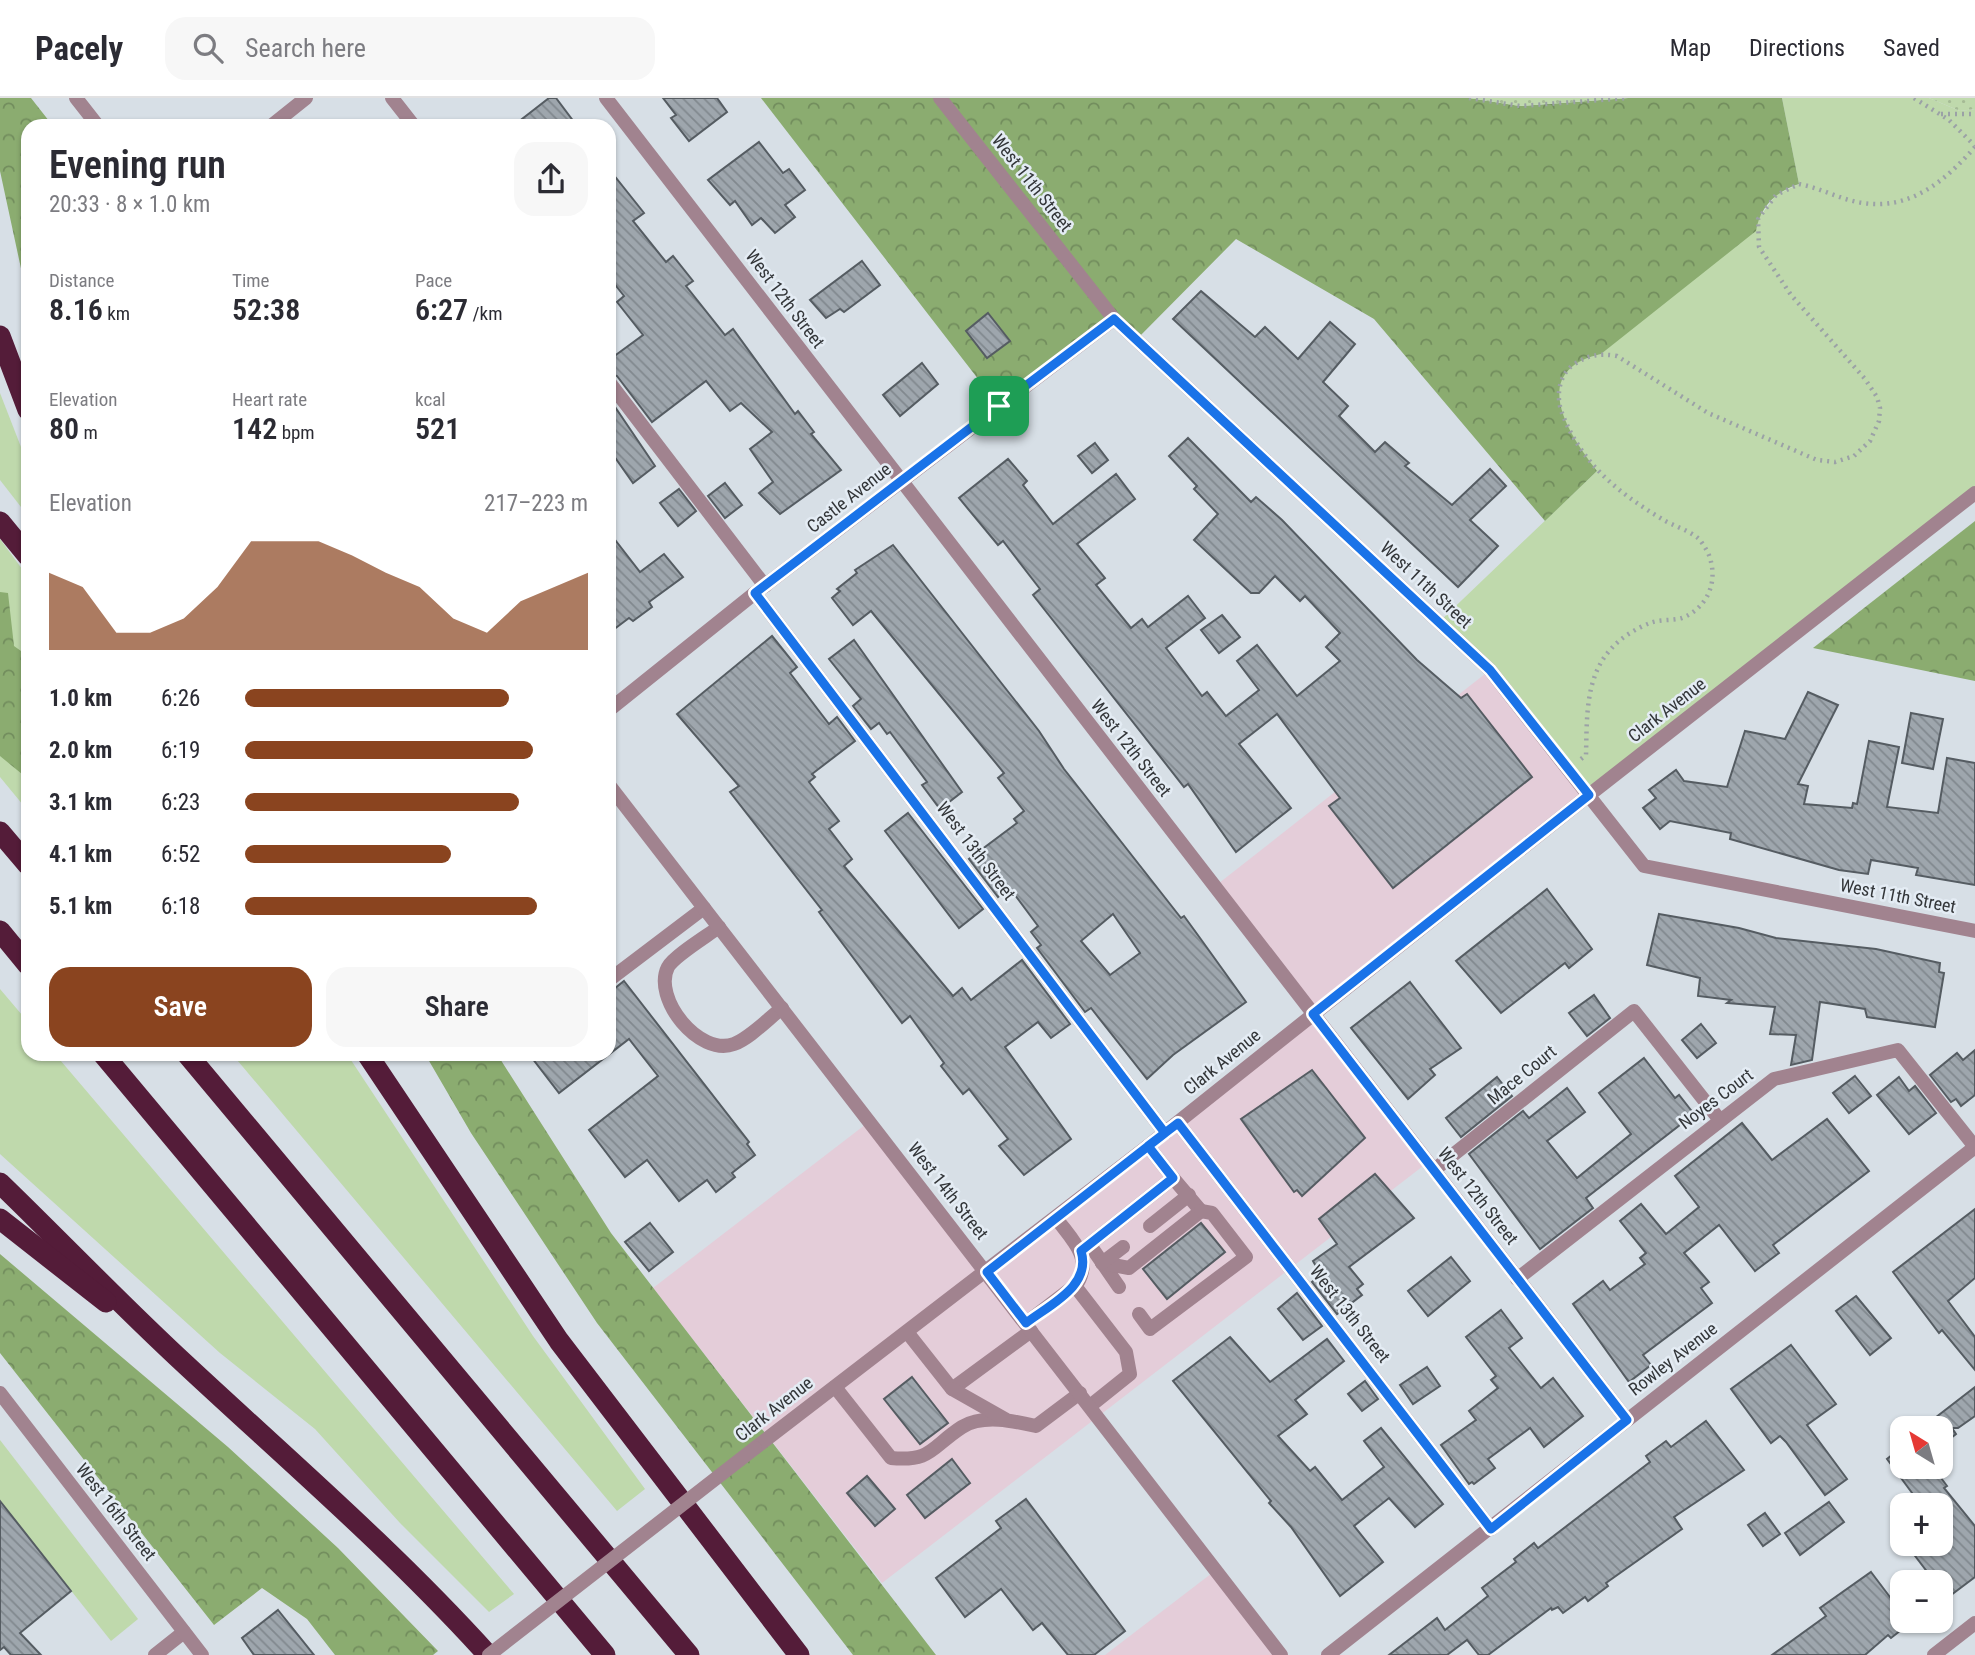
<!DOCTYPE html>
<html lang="en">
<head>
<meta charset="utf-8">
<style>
	body { margin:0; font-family:"Roboto Condensed",sans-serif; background:#f7f7f7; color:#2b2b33; height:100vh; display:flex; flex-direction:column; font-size:26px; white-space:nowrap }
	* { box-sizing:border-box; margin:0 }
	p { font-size:23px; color:#7c7c81 }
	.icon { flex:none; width:38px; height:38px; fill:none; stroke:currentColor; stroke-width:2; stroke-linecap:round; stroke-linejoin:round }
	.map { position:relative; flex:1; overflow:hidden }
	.sheet { position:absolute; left:21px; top:21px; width:595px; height:942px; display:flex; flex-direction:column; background:#fff; border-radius:21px; box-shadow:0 2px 5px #0004 }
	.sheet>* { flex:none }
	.needle { width:46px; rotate:323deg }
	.buttons { position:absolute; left:1890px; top:1318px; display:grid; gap:14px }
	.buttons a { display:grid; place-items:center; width:63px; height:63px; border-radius:14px; background:#fff; box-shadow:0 2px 5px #0004; font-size:35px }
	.pin { position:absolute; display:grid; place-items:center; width:60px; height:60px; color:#fff; margin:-30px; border-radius:14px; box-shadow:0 4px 10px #0006 }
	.round { display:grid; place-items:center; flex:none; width:74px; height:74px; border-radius:21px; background:#f7f7f7 }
	.summary { display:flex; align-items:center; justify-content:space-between; height:119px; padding:0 28px }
	h1 { font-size:38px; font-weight:600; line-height:52px }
	.metrics { display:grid; grid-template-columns:repeat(3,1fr); gap:10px; height:119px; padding:7px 28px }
	.metrics div { display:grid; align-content:center }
	.metrics b { font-size:30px; font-weight:600 }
	.metrics small { font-size:19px; font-weight:400 }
	.metrics p { font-size:19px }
	.chart { height:196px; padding:14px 28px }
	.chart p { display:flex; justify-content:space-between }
	.chart svg { width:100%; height:126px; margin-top:7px; fill:#8a441f; opacity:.7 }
	.cta { display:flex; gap:14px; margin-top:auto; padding:14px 28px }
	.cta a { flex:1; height:80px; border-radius:21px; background:#8a441f; color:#fff; font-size:28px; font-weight:600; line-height:80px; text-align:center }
	.cta a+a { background:#f7f7f7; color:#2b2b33 }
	ul { padding:0 28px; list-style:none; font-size:23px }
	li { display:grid; grid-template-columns:112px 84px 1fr; align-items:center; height:52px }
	li i { height:18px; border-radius:9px; background:#8a441f }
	header { display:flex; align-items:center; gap:42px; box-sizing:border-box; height:98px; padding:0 35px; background:#fff; border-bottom:2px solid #e1e1e2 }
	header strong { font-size:33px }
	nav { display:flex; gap:38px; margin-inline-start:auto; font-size:24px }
	.search { width:490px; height:63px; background:#f7f7f7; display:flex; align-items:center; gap:18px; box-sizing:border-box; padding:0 24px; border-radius:21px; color:#7c7c81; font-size:26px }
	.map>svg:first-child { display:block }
</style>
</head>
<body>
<header>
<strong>Pacely</strong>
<div class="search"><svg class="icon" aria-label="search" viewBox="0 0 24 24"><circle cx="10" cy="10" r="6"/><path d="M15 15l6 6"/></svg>Search here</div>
<nav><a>Map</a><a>Directions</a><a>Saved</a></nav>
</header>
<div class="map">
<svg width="1975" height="1557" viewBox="0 0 1975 1557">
	<defs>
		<pattern id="forest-crowns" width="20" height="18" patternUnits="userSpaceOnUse" patternTransform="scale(1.75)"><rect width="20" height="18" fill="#8bac70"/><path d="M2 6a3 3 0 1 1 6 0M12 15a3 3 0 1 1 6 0" fill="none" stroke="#728d5d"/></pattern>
		<pattern id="park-dots" width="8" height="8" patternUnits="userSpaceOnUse" patternTransform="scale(1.75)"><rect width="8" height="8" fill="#bfd9ac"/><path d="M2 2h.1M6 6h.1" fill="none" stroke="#a5bb95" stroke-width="1.8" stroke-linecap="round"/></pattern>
		<pattern id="building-back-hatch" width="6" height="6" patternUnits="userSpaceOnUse" patternTransform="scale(1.75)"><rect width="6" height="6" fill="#9ea6ad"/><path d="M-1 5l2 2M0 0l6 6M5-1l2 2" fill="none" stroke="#81888e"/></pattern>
	</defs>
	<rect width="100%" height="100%" fill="#d7dfe6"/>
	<g fill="#e4cdd9">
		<polygon points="1490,572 1589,697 1313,916 1427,1065 882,1485 653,1190 870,1023 986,1174 1312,916 1214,789"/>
		<polygon points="1216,1472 1281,1557 1105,1557"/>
	</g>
	<g fill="#bfd9ac">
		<path d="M 1782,0 L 1929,0 L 1960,13 L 1975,11 L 1975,395 L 1589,697 L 1490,572 L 1439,524 L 1597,373 C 1567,334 1527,273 1601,256 L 1758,121 L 1776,97 L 1799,86 Z"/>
		<polygon points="0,295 28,367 28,418 0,382"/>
		<polygon points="0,441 28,479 28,713 0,679"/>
		<polygon points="0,891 28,924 28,956 55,956 514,1496 489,1514 400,1425 315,1331 220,1255 0,1056"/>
		<polygon points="232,956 347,956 533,1238 645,1391 617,1413"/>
		<polygon points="0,1342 138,1521 111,1543 0,1403"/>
	</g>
	<g fill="url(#forest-crowns)">
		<polygon points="0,0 31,0 53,28 28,28 28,203 0,73"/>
		<path d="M 761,0 L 1469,0 L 1520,8 L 1628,0 L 1782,0 L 1799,86 C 1777,93 1760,108 1756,133 L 1601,256 C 1528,273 1567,334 1597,373 L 1545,423 L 1374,221 L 1236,141 L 1136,242 L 1114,221 L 999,308 Z"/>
		<polygon points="1975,423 1975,583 1813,550"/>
		<polygon points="0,494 8,495 14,548 28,558 28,681 0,658"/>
		<polygon points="425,956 497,956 611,1135 936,1557 853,1557 597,1225 471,1035"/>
		<polygon points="0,1156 228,1349 338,1450 438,1553 433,1557 335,1557 307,1521 262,1490 214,1527 0,1255"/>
	</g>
	<g fill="url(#park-dots)">
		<polygon points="1469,0 1628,0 1520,8"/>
		<polygon points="1929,0 1975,0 1975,11 1960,13"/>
	</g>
	<g fill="url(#building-back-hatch)" stroke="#555c62" stroke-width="2" fill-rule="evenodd">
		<polygon points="549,0 556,0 577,28 513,28"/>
		<polygon points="663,0 717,0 727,14 689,43 671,20 676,17"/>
		<polygon points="759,44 783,75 789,71 805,92 785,107 795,119 775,135 761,120 752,127 735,103 730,107 708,82"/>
		<polygon points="609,71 644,115 633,123 666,164 673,158 693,183 686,188 725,237 733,231 795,316 798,313 814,334 811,336 841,372 780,416 759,395 773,384 750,351 772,334 741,305 730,313 706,283 652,324 617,278 609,275 609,262 643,237 617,204 624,198 609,179"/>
		<polygon points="862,163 880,187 844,214 840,211 826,220 810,202"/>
		<polygon points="1201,193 1255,239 1265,229 1298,261 1330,224 1355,246 1323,284 1348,308 1339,318 1375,354 1385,344 1409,365 1405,368 1452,407 1490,371 1506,388 1470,422 1498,448 1458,489 1173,221"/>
		<polygon points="988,215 1010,243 987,260 966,233"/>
		<polygon points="922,265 938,286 900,318 883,297"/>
		<polygon points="609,300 655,368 633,385 609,351"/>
		<polygon points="1188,340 1251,404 1256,399 1282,422 1417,562 1461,600 1467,596 1532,679 1393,790 1329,708 1340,700 1277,616 1239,646 1291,710 1236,754 1188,686 1184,689 1033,497 1040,491 1003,443 998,447 959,400 1008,361 1027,383 1023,387 1053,426 1116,376 1135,401 1077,446 1105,480 1096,487 1131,530 1142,521 1148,529 1188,498 1205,520 1166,550 1202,598 1207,594 1226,618 1259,592 1237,563 1257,547 1297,598 1340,563 1326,549 1340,535 1305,498 1300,503 1275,478 1259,495 1251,495 1194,442 1218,416 1194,391 1197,388 1169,358"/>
		<polygon points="1095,345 1108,362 1092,375 1078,358"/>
		<polygon points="725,385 742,407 725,420 708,398"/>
		<polygon points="679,391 696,413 678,428 660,405"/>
		<polygon points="609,434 640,474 664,456 683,479 649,504 652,509 633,523 629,520 609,535"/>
		<path d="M 893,447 L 1039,633 L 1064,671 L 1181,820 L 1184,818 L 1200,840 L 1246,904 L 1173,957 L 1147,981 L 1091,910 L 1085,914 L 1037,850 L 1041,847 L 1031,834 L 1038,828 L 1009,789 L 998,799 L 969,761 L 1017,725 L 1014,721 L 1024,713 L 998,680 L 1004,675 L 871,513 L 853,527 L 832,500 L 840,493 L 837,491 L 857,475 L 855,472 ZM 1113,816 L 1140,855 L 1110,877 L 1081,843 Z"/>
		<polygon points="1222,517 1240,539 1219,555 1201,532"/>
		<polygon points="772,538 797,569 790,575 829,626 837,619 855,643 812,676 815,679 809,684 839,723 829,731 852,761 844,768 953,898 962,890 971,902 1022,862 1070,926 1051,940 1038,924 1005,949 1071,1041 1024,1077 999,1048 1008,1041 969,991 963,996 941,968 944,965 910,918 902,925 819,814 822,812 730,694 739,688 677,616"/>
		<polygon points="854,542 962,694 940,711 922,687 927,684 890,634 887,636 879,625 871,631 853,608 861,601 829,561"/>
		<polygon points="1808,594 1838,607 1798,686 1808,688 1804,706 1852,710 1853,705 1857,706 1869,643 1899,649 1887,709 1938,715 1947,660 1975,665 1975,787 1916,777 1918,770 1871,762 1868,776 1839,772 1730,741 1731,735 1670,723 1660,731 1643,710 1656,700 1649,692 1676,672 1684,683 1727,689 1745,633 1785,641"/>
		<polygon points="1911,615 1943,621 1933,671 1902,665"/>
		<polygon points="908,715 983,811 959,830 885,733"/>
		<polygon points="1547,791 1592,851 1569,870 1565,865 1501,915 1456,863"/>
		<polygon points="1659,816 1739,830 1776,840 1876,851 1940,865 1939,874 1944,875 1935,929 1867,919 1865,911 1820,904 1812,962 1791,967 1796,937 1770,936 1775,909 1727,905 1731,902 1698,898 1700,880 1647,867"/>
		<polygon points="624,883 749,1044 747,1046 755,1057 732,1075 735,1079 716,1094 707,1082 679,1103 647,1062 625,1079 589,1032 658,978 629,941 559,995 529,956 609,956 609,895"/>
		<polygon points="1410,884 1461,950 1430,971 1435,977 1408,1001 1351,930"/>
		<polygon points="1594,897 1610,920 1587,938 1569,915"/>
		<polygon points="1701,926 1716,945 1697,960 1682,942"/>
		<polygon points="1975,952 1975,997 1961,1008 1956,1001 1951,1004 1930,977 1957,955 1963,962"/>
		<polygon points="1644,960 1675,1000 1679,997 1694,1016 1586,1100 1593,1110 1540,1151 1469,1056 1523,1013 1529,1020 1567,990 1585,1014 1547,1043 1577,1080 1631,1036 1599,995"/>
		<polygon points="1312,972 1365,1040 1302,1098 1297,1092 1294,1094 1241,1021"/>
		<polygon points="1855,978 1871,998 1849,1015 1833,995"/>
		<polygon points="1497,979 1512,998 1461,1039 1446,1020"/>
		<polygon points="1899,979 1909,993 1915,988 1936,1015 1909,1036 1877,997"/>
		<polygon points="1827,1021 1869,1073 1773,1147 1779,1155 1755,1173 1719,1127 1684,1155 1709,1184 1701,1190 1712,1205 1643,1257 1651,1267 1629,1284 1573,1206 1603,1183 1610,1192 1645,1166 1640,1160 1646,1155 1620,1123 1641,1106 1666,1136 1699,1109 1675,1078 1742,1025 1772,1062"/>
		<polygon points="1375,1076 1414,1120 1349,1169 1363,1186 1357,1191 1362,1197 1337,1216 1312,1184 1321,1177 1313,1163 1337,1146 1319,1121"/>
		<polygon points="1975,1111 1975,1180 1948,1203 1975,1239 1975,1272 1942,1232 1939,1235 1893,1174"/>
		<polygon points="650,1125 673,1154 649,1173 625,1144"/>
		<polygon points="1201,1125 1225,1154 1167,1201 1143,1171"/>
		<polygon points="1451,1159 1470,1183 1428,1218 1408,1193"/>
		<polygon points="1297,1195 1322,1228 1303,1242 1278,1211"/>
		<polygon points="1856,1198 1891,1240 1870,1257 1836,1213"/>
		<polygon points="1501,1212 1522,1240 1509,1250 1541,1290 1553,1280 1583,1318 1544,1349 1530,1330 1488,1361 1495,1370 1474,1386 1472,1384 1469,1386 1441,1347 1476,1322 1469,1313 1498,1290 1491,1282 1496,1278 1466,1239"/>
		<polygon points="1230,1239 1270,1284 1327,1241 1344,1263 1295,1302 1307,1316 1278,1338 1310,1373 1315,1369 1342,1402 1384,1369 1364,1343 1381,1330 1443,1406 1415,1429 1389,1400 1354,1428 1383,1464 1340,1498 1291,1429 1269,1405 1271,1403 1173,1283"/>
		<polygon points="1791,1247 1836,1306 1807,1327 1847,1381 1825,1397 1786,1344 1780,1338 1771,1345 1731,1291"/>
		<polygon points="1427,1269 1440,1288 1413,1306 1400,1287"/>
		<polygon points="912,1279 948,1325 920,1346 884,1301"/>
		<polygon points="1365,1283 1378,1301 1362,1313 1348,1296"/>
		<polygon points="1975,1289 1975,1318 1958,1330 1952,1330 1956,1336 1941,1348 1941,1330 1922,1330"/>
		<polygon points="1706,1323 1744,1372 1674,1419 1682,1431 1606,1485 1608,1488 1588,1503 1585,1499 1563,1515 1558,1509 1552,1512 1551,1510 1488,1557 1479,1557 1467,1542 1447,1557 1389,1557 1437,1520 1445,1532 1488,1498 1482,1490 1516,1464 1514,1461 1534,1445 1538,1450 1650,1364 1646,1358 1666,1343 1671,1349"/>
		<polygon points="1902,1349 1902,1368 1932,1368 1947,1388 1944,1390 1975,1428 1975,1479 1947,1500 1941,1491 1941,1484 1935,1484 1906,1446 1941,1446 1941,1407 1921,1407 1887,1361"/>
		<polygon points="952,1361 970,1385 925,1420 907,1397"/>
		<polygon points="867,1378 895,1411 875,1428 847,1395"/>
		<polygon points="1026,1401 1125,1533 1094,1557 1068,1557 1042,1525 1033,1532 1001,1491 965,1519 936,1480 1001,1430 996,1423"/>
		<polygon points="0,1403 71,1493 20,1535 41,1557 11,1557 4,1549 0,1552"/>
		<polygon points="1829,1404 1844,1424 1800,1457 1785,1435"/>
		<polygon points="1765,1415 1780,1436 1763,1448 1748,1427"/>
		<polygon points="1871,1474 1902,1515 1902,1522 1910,1525 1891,1540 1888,1537 1865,1557 1772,1557 1826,1518 1820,1510"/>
		<polygon points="278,1512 314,1557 254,1557 242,1540"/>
	</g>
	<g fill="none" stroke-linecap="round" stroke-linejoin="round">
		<g stroke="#9ba1a6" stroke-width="4.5" stroke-dasharray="2 5" stroke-linecap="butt">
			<polyline points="1469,0 1520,8 1628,0"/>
			<polyline points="1914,0 1949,22 1975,48"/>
			<polyline points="1941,16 1975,16"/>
			<path d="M 1581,661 L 1586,657 C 1587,620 1585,579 1611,551 C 1620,540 1637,530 1650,525 C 1660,521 1672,523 1682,520 C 1705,511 1717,488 1711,464 C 1710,457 1704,447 1699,441 C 1689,432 1673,428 1662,421 C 1617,394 1581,365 1562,315 C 1556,300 1558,278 1573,267 C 1588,257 1599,255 1617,258 L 1708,315 L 1817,362 L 1835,364 L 1854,358 L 1870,343 L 1879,323 L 1880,310 L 1877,299 L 1865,281 L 1791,197 L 1759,149 L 1758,121 L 1776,97 L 1799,86 C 1821,90 1841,102 1863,105 C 1911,112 1945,83 1975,49"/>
		</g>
		<g stroke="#a1838f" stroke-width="14">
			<polyline points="392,0 414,28"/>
			<polyline points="609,284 765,488"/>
			<polyline points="755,495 1165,1035"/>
			<path d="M 719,829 C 707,838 674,858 668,869 C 652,900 699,959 734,946 C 750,940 768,921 782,910"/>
			<polyline points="609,882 704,810"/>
			<polyline points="1178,1025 1491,1431"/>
			<polyline points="1148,1048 1173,1080"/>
			<polyline points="1434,1072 1634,913 1719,1021"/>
			<polyline points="1150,1128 1189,1097"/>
			<polyline points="1090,1147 1119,1189"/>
			<polyline points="1081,1153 1173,1080 1201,1113 1129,1170 1102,1165"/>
			<polyline points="1102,1165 1123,1149"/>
			<polyline points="1517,1181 1774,981 1898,952 1975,1049"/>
			<polyline points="1075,1188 1126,1254 1130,1276 1090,1308"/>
			<polyline points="1139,1216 1150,1231 1246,1159 1212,1115 1201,1113"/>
			<path d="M 1026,1225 L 1077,1186 C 1093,1159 1072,1142 1056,1120"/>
			<polyline points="907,1234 952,1291 1031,1233"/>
			<path d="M 835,1289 L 891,1360 C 932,1364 931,1349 962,1329 C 983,1316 1014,1323 1036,1328 L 1080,1295"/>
			<polyline points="952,1291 1005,1321"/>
			<polyline points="155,1557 184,1534"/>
		</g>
		<g stroke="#a1838f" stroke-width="14">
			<polyline points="606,0 1627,1322"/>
			<polyline points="940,0 1114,221 1490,572 1644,768 1975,833"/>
			<polyline points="271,28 306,0"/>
			<polyline points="609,612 755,495 1114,221"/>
			<polyline points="0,1295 202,1557"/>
			<polyline points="1328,1557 1975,1049"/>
			<polyline points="1934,1557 1975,1525"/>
		</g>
		<g stroke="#a1838f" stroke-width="14">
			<polyline points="76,0 98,28"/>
			<polyline points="609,687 1281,1557"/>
			<polyline points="755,1350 1148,1048 1589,697 1975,395"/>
		</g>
		<g stroke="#541c39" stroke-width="21">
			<polyline points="0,238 28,312"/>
			<polyline points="0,424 28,458"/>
			<polyline points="0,734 28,767"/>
			<polyline points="0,833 28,867"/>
			<polyline points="103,956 605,1557"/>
			<polyline points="187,956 689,1557"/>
			<polyline points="367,956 559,1243 799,1557"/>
			<path d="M 0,1085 C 62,1145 122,1208 186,1267 C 288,1362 394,1453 488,1557"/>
			<polyline points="0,1121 106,1204"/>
		</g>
		<polyline stroke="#a1838f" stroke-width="14" points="489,1557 755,1350"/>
	</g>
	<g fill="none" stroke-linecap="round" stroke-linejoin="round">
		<defs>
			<path id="route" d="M 999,308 L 755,495 L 1165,1035 L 987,1174 L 1026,1225 C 1049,1207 1092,1188 1081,1153 L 1173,1080 L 1148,1048 L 1178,1025 L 1491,1431 L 1627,1322 L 1313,916 L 1589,697 L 1490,572 L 1114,221 L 999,308"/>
		</defs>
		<use href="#route" stroke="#fff" stroke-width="14"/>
		<use href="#route" stroke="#1a73e8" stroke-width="9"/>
	</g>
	<g text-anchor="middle" stroke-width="5" stroke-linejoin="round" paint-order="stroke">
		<g font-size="18" fill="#333639" stroke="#e4ecf4">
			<text transform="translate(1032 85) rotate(52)" y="6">West 11th Street</text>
			<text transform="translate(785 201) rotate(53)" y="6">West 12th Street</text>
			<text transform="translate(849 400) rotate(-38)" y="6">Castle Avenue</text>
			<text transform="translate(1426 487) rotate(43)" y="6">West 11th Street</text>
			<text transform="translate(1667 612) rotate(-38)" y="6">Clark Avenue</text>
			<text transform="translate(1131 650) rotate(52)" y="6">West 12th Street</text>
			<text transform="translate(976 753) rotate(53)" y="6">West 13th Street</text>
			<text transform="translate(1898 798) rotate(11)" y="6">West 11th Street</text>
			<text transform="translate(1222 964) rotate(-39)" y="6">Clark Avenue</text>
			<text transform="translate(1522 977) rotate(-39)" y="6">Mace Court</text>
			<text transform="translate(1716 1001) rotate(-37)" y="6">Noyes Court</text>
			<text transform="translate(948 1093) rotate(52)" y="6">West 14th Street</text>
			<text transform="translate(1478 1098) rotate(52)" y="6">West 12th Street</text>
			<text transform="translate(1350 1216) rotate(52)" y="6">West 13th Street</text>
			<text transform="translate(1673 1261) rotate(-38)" y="6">Rowley Avenue</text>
			<text transform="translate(774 1311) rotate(-38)" y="6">Clark Avenue</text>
			<text transform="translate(116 1414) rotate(52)" y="6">West 16th Street</text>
		</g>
	</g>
</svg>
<div class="buttons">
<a><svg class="needle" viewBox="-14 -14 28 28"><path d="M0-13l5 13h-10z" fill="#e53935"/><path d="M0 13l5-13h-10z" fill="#7c7c81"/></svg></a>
<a>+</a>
<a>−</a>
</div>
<div class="pin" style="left:999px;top:308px;background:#1e9e55"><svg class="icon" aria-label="arrive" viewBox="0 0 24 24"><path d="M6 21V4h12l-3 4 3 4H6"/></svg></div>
<section class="sheet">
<div class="summary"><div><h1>Evening run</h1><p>20:33 · 8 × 1.0 km</p></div><a class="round"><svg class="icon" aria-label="share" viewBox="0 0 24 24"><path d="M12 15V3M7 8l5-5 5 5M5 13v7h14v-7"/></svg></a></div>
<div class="metrics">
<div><p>Distance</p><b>8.16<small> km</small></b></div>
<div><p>Time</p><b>52:38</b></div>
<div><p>Pace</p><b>6:27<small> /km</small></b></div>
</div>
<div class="metrics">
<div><p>Elevation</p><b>80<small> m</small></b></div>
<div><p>Heart rate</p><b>142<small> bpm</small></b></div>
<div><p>kcal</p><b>521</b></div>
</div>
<div class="chart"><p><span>Elevation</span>217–223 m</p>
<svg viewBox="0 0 160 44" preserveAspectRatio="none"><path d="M0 44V17L10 22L20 38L30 38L40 33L50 22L60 6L70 6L80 6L90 11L100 17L110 22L120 33L130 38L140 27L150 22L160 17V44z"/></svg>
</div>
<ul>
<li><b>1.0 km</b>6:26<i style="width:77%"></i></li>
<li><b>2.0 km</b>6:19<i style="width:84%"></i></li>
<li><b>3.1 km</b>6:23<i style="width:80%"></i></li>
<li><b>4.1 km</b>6:52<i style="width:60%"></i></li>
<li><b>5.1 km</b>6:18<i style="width:85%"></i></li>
</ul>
<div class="cta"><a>Save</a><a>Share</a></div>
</section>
</div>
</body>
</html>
